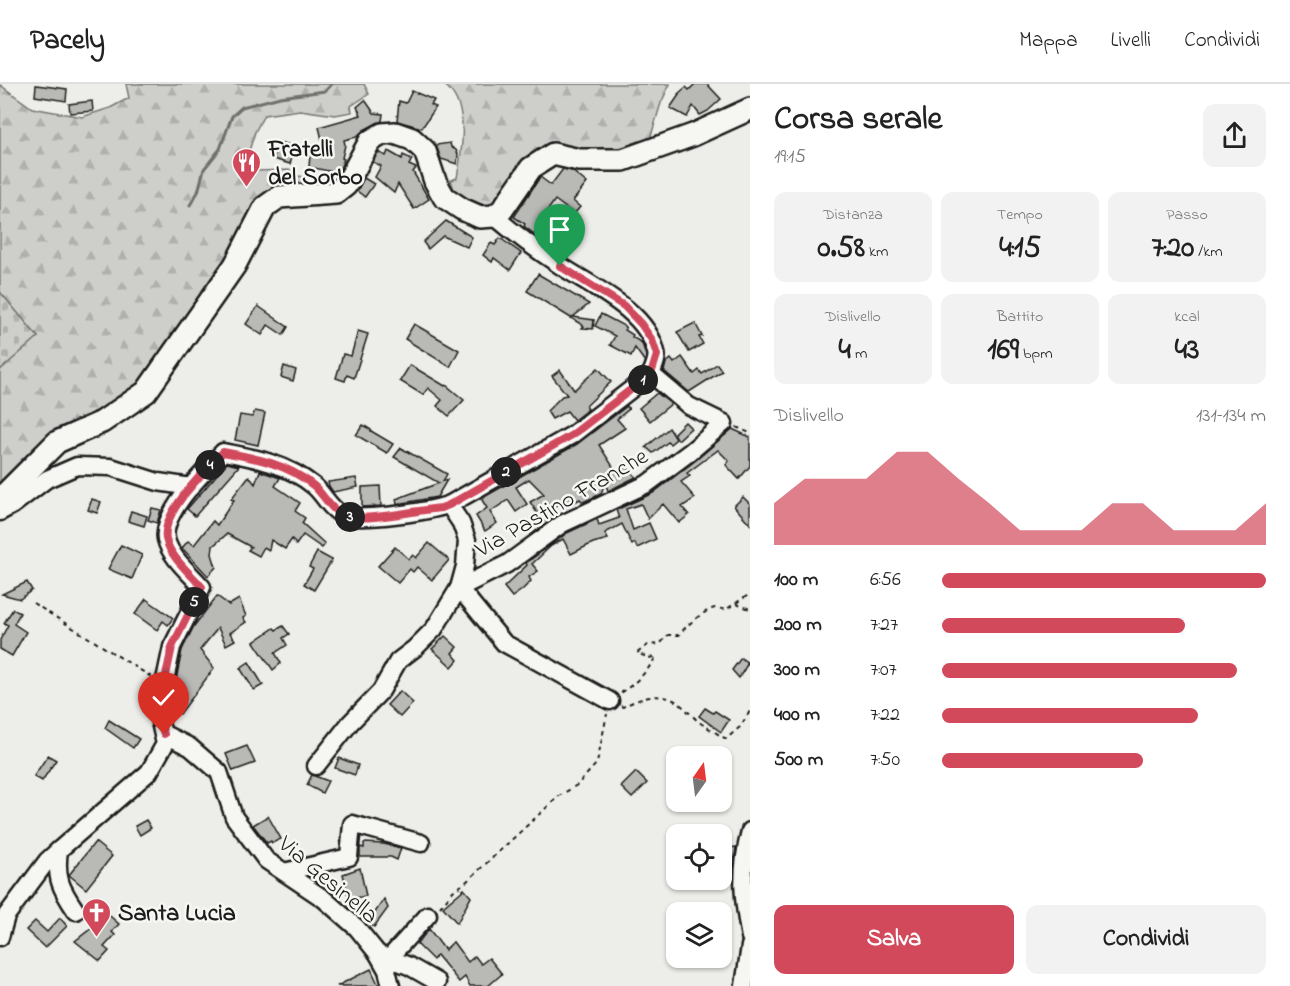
<!DOCTYPE html>
<html lang="it">
<head>
<meta charset="utf-8">
<style>
	body { margin:0; font-family:"Indie Flower",sans-serif; background:#f2f2f2; color:#222; height:100vh; display:flex; flex-direction:column; font-size:22px; white-space:nowrap }
	* { box-sizing:border-box; margin:0 }
	p { font-size:20px; color:#767676 }
	.icon { flex:none; width:33px; height:33px; fill:none; stroke:currentColor; stroke-width:2; stroke-linecap:round; stroke-linejoin:round }
	.map { position:relative; flex:1; overflow:hidden }
	.side { display:flex; flex-direction:column; background:#fff; width:540px }
	.side>* { flex:none }
	.needle { width:39px; rotate:14deg }
	.controls { position:absolute; left:666px; top:662px; display:grid; gap:12px }
	.controls a { display:grid; place-items:center; width:66px; height:66px; border-radius:12px; background:#fff; box-shadow:0 2px 4px #0004; font-size:30px }
	.pin { position:absolute; display:grid; place-items:center; width:51px; height:51px; color:#fff; margin:-62px -26px; border-radius:50% 50% 50% 0; rotate:-45deg; box-shadow:0 0 6px #0007 }
	.pin .icon { rotate:45deg }
	.km { position:absolute; width:30px; height:30px; margin:-15px; border-radius:50%; background:#222; color:#fff; font-size:16px; line-height:30px; text-align:center }
	.round { display:grid; place-items:center; flex:none; width:63px; height:63px; border-radius:12px; background:#f2f2f2 }
	.head { display:flex; align-items:center; justify-content:space-between; height:102px; padding:0 24px }
	h1 { font-size:33px; font-weight:700; line-height:45px }
	.metrics { display:grid; grid-template-columns:repeat(3,1fr); gap:9px; height:102px; padding:6px 24px }
	.metrics div { display:grid; align-content:center; border-radius:12px; background:#f2f2f2; text-align:center }
	.metrics b { font-size:30px; font-weight:700 }
	.metrics small { font-size:16px; font-weight:400 }
	.metrics p { font-size:16px }
	.chart { height:168px; padding:12px 24px }
	.chart p { display:flex; justify-content:space-between }
	.chart svg { width:100%; height:108px; margin-top:6px; fill:#d1495b; opacity:.7 }
	.button { display:flex; gap:12px; margin-top:auto; padding:12px 24px }
	.button a { flex:1; height:69px; border-radius:12px; background:#d1495b; color:#fff; font-size:24px; font-weight:700; line-height:69px; text-align:center }
	.button a+a { background:#f2f2f2; color:#222 }
	ul { padding:0 24px; list-style:none; font-size:20px }
	li { display:grid; grid-template-columns:96px 72px 1fr; align-items:center; height:45px }
	li i { height:15px; border-radius:8px; background:#d1495b }
	header { display:flex; align-items:center; gap:36px; box-sizing:border-box; height:84px; padding:0 30px; background:#fff; border-bottom:2px solid #e0e0e0 }
	header strong { font-size:28px }
	nav { display:flex; gap:33px; margin-inline-start:auto; font-size:21px }
	main { display:flex; flex:1; min-height:0 }
	.map>svg:first-child { display:block }
</style>
</head>
<body>
<header>
<strong>Pacely</strong>
<nav><a>Mappa</a><a>Livelli</a><a>Condividi</a></nav>
</header>
<main>
<div class="map">
<svg width="750" height="902" viewBox="0 0 750 902">
	<defs>
		<pattern id="forest-firs" width="22" height="20" patternUnits="userSpaceOnUse" patternTransform="scale(1.5)"><rect width="22" height="20" fill="#cececb"/><path d="M5 1l3.5 6h-7zM16 11l3.5 6h-7z" fill="#b0b0ae"/></pattern>
		<pattern id="cemetery-stones" width="16" height="16" patternUnits="userSpaceOnUse" patternTransform="scale(1.5)"><rect width="16" height="16" fill="#cececb"/><path d="M2 7V4a2 2 0 0 1 4 0v3zM10 15v-3a2 2 0 0 1 4 0v3z" fill="#b0b0ae"/></pattern>
	</defs>
	<rect width="100%" height="100%" fill="#edede9"/>
	<filter id="ink" filterUnits="userSpaceOnUse"><feTurbulence type="fractalNoise" baseFrequency=".0167" numOctaves="2"/><feDisplacementMap in="SourceGraphic" scale="12" xChannelSelector="R" yChannelSelector="G"/><feConvolveMatrix kernelMatrix="1 2 1 2 8 2 1 2 1" color-interpolation-filters="sRGB"/></filter>
	<g filter="url(#ink)">
		<g fill="url(#forest-firs)" stroke="#757574" stroke-width="1.5">
			<polygon points="126,0 364,0 369,10 351,22 352,28 335,31 300,26 264,31 255,48 247,73 253,87 291,86 292,91 322,96 324,103 280,107 232,177 144,297 0,408 0,286 38,253 0,208 0,1 32,24 82,33 110,24 129,14"/>
			<path d="M 443,0 L 670,0 L 661,19 L 650,55 L 643,59 L 600,68 L 557,64 L 534,69 L 523,78 L 492,120 L 479,125 L 455,109 L 451,96 L 457,94 C 462,67 471,19 443,0 Z"/>
		</g>
		<polygon fill="url(#cemetery-stones)" stroke="#757574" stroke-width="1.5" points="0,208 38,253 0,286"/>
		<g fill="none" stroke-linecap="round" stroke-linejoin="round">
			<polyline stroke="#6f6f6d" stroke-width="3" points="190,121 198,108 204,85 220,65 232,32 242,23 280,13 325,7 332,0"/>
		</g>
		<g fill="#b9b9b6" stroke="#1c1c1c" stroke-width="1.5">
			<polygon points="695,0 707,0 721,15 708,27 700,31 693,22 687,33 670,24 679,11 678,10 686,3 689,6"/>
			<polygon points="36,1 67,5 66,17 35,12"/>
			<polygon points="412,7 434,16 431,21 436,23 422,44 397,37 399,17 406,19"/>
			<polygon points="365,16 374,29 383,30 382,37 364,46 356,53 344,56 345,61 342,74 344,75 338,89 309,83 310,71 326,72 319,43 361,31 357,23"/>
			<polygon points="92,17 93,27 70,29 69,20"/>
			<polygon points="278,58 295,62 290,80 273,75"/>
			<polygon points="450,59 451,63 456,66 458,70 457,80 441,75 436,61"/>
			<polygon points="388,67 402,75 403,71 412,75 409,81 416,84 413,88 429,115 414,125 398,100 394,109 375,93 381,82 373,78 378,68 386,72"/>
			<polygon points="563,85 572,87 587,99 573,117 580,123 574,130 555,116 543,133 546,134 534,150 524,142 525,140 514,133 540,93 551,101"/>
			<polygon points="364,94 374,100 365,113 357,107"/>
			<polygon points="446,137 472,153 467,163 443,152 428,165 423,158"/>
			<polygon points="500,154 521,169 510,186 494,174 492,178 483,171 491,159 495,161"/>
			<polygon points="538,190 589,220 573,233 594,236 593,245 582,244 584,242 527,207"/>
			<polygon points="258,222 288,243 283,251 268,241 262,251 246,240"/>
			<polygon points="601,230 626,243 625,246 633,251 632,253 642,259 646,272 645,278 635,264 631,272 610,261 615,252 595,242"/>
			<polygon points="695,239 702,252 699,253 703,260 689,268 677,248"/>
			<polygon points="414,240 459,266 450,283 405,255"/>
			<polygon points="358,247 368,250 354,294 347,291 345,297 336,294 343,270 351,272"/>
			<polygon points="682,273 694,290 699,286 702,290 717,280 722,287 689,308 664,287 666,279 671,275 674,279"/>
			<polygon points="410,281 445,302 446,301 464,316 449,332 437,322 442,316 428,304 423,311 400,297"/>
			<polygon points="284,282 296,286 293,297 281,293"/>
			<polygon points="598,284 611,298 586,322 588,325 574,336 567,327 552,335 547,327 562,312 567,311 552,292 560,286 574,306"/>
			<polygon points="657,309 671,320 650,337 639,324"/>
			<polygon points="627,322 629,325 617,335 625,344 599,361 617,389 626,382 636,393 608,407 605,398 601,410 583,418 580,415 566,423 560,418 549,429 551,433 543,438 530,418 544,410 529,395 516,403 527,420 516,428 508,416 490,428 497,439 485,447 476,432 487,424 482,416 486,412 577,360"/>
			<polygon points="255,327 265,329 258,361 235,356 240,331 252,333"/>
			<polygon points="685,338 691,344 678,356 674,349"/>
			<polygon points="363,341 371,346 371,347 393,360 387,369 356,351"/>
			<polygon points="669,344 676,355 670,360 668,358 653,369 646,363"/>
			<polygon points="732,345 750,353 750,382 739,395 726,381 729,377 718,366 687,389 690,392 681,398 695,414 682,423 689,431 679,439 663,420 648,435 641,420 626,425 633,446 649,439 656,455 637,464 635,459 632,461 622,440 605,449 608,455 593,459 571,470 563,455 551,462 532,480 538,487 529,493 531,497 522,506 512,513 504,503 527,481 526,479 567,449 597,435 599,441 619,434 616,426 653,409 696,376"/>
			<polygon points="401,364 447,390 443,397 447,396 437,413 397,420 396,415 439,399 394,373"/>
			<polygon points="227,379 239,382 195,432 187,425"/>
			<polygon points="260,387 280,394 275,402 300,419 295,427 305,434 302,439 325,460 322,464 303,451 296,461 292,455 285,465 271,456 269,466 264,463 259,472 248,466 251,463 227,450 213,462 212,470 216,483 208,492 182,464 188,457 194,461 213,437 217,441 234,416 231,415 249,392 255,400"/>
			<polygon points="356,394 358,403 333,408 329,402 328,398"/>
			<polygon points="380,402 381,422 362,423 362,403"/>
			<polygon points="743,413 750,420 750,440 734,422"/>
			<polygon points="92,415 101,418 97,429 88,426"/>
			<polygon points="152,424 161,426 157,439 148,436"/>
			<polygon points="131,427 147,432 144,442 128,437"/>
			<polygon points="429,459 449,476 432,496 417,483 413,488 410,485 398,499 378,482 395,463 409,475 413,471 416,474"/>
			<polygon points="121,461 142,471 132,495 108,485"/>
			<polygon points="317,468 332,476 314,506 304,500 313,485 309,483"/>
			<polygon points="27,498 32,506 20,515 2,510"/>
			<polygon points="217,512 229,521 239,515 246,532 243,534 246,538 230,549 235,556 226,561 218,544 200,566 214,584 180,630 171,623 171,621 182,566 194,542"/>
			<polygon points="146,515 173,534 168,541 163,537 157,546 135,530"/>
			<polygon points="13,525 20,529 14,540 26,548 12,572 0,565 0,556 8,541 4,539"/>
			<polygon points="283,542 289,550 283,554 287,561 275,569 281,579 273,586 254,558 274,544 276,546"/>
			<polygon points="445,552 457,563 452,569 458,576 452,583 432,565"/>
			<polygon points="741,574 748,579 739,594 732,586"/>
			<polygon points="249,578 263,601 254,606 240,584"/>
			<polygon points="400,607 413,619 400,633 387,621"/>
			<polygon points="705,624 713,629 715,627 729,636 721,648 699,632"/>
			<polygon points="109,636 139,655 133,664 105,644"/>
			<polygon points="247,662 255,679 233,687 226,670"/>
			<polygon points="48,671 56,676 42,697 34,692"/>
			<polygon points="339,674 358,681 355,691 335,684"/>
			<polygon points="636,688 647,699 632,714 621,703"/>
			<polygon points="312,691 328,697 322,709 307,701"/>
			<polygon points="268,732 281,755 272,759 271,757 267,759 253,741"/>
			<polygon points="146,736 151,744 140,751 135,742"/>
			<polygon points="95,758 112,772 86,805 69,791"/>
			<polygon points="364,759 384,760 401,764 397,776 391,773 360,773 360,763 364,764"/>
			<polygon points="736,763 733,789 728,788 728,764"/>
			<polygon points="360,784 366,812 349,815 343,790"/>
			<polygon points="464,805 471,813 457,839 443,823"/>
			<polygon points="384,815 388,824 374,843 368,839"/>
			<polygon points="103,826 119,840 112,848 115,851 104,863 109,867 100,877 75,857 94,842 91,838"/>
			<polygon points="60,834 67,842 45,864 26,846 35,837 47,848"/>
			<polygon points="429,845 445,866 453,858 468,878 475,872 481,880 489,874 502,890 488,902 470,902 465,893 459,898 437,871 433,876 417,860"/>
			<polygon points="371,885 379,902 337,902"/>
		</g>
		<g fill="none" stroke-linecap="round" stroke-linejoin="round">
			<defs>
				<g id="minor">
					<path d="M 494,132 C 515,150 538,167 561,182 C 593,203 647,227 656,268 C 658,275 654,283 651,290"/>
					<polyline points="0,428 13,421 47,395 77,382 111,383 158,398 191,403"/>
					<polyline points="459,504 507,480 562,440 647,400 690,368 724,339 689,322 651,290"/>
					<polyline points="459,504 504,559 610,617"/>
					<polyline points="164,650 190,663 219,688 234,733 266,776 324,815 357,844 378,870 387,886 391,902"/>
					<polyline points="316,682 350,639 381,607 398,577 415,564 434,545 459,504 465,482 467,456 461,439 449,421"/>
					<path d="M 750,747 C 740,787 742,812 750,853"/>
					<polyline points="284,788 349,773 352,740 421,759"/>
					<path d="M 76,827 C 61,805 55,794 59,766 L 149,688 L 165,660 L 160,638 L 160,620 L 172,563 L 202,503 C 190,489 170,473 166,455 C 161,428 206,386 223,368 C 256,374 287,380 314,402 C 324,410 330,426 343,431 C 358,438 437,427 452,419 L 572,351 L 651,290"/>
					<polyline points="0,853 6,832 47,777 59,766"/>
					<polyline points="378,870 409,882 437,898"/>
					<polyline points="389,874 428,831"/>
					<polyline points="744,902 750,862"/>
				</g>
				<polyline id="major" points="0,415 57,358 102,338 146,308 235,181 265,123 279,113 336,109 346,101 370,57 382,50 395,49 412,55 425,67 435,97 444,113 462,125 480,133 494,132 502,126 531,84 553,70 579,76 623,76 693,51 750,25"/>
			</defs>
			<use href="#minor" stroke="#1c1c1c" stroke-width="21"/>
			<use href="#major" stroke="#1c1c1c" stroke-width="26"/>
			<g stroke="#1c1c1c" stroke-width="2" stroke-dasharray="4.5 4.5" stroke-linecap="butt">
				<polyline points="736,343 750,349"/>
				<polyline points="33,519 153,594"/>
				<polyline points="736,520 750,525"/>
				<path d="M 621,609 C 635,599 648,588 656,572 L 649,574 L 637,569 L 648,561 L 660,560 L 668,551 L 679,551 C 685,542 705,526 715,524 C 716,524 724,525 725,526 L 750,510"/>
				<path d="M 621,622 L 623,623 C 639,614 660,607 677,618 C 686,624 693,634 702,640 C 710,645 718,650 726,655 L 740,643 L 750,627"/>
				<polyline points="440,823 453,807 465,799 559,712 577,701 597,679 607,630"/>
			</g>
			<use href="#minor" stroke="#f6f6f2" stroke-width="16"/>
			<use href="#major" stroke="#f6f6f2" stroke-width="21"/>
		</g>
	</g>
	<g fill="none" stroke-linecap="round" stroke-linejoin="round" filter="url(#ink)">
		<defs>
			<path id="route" d="M 164,650 L 160,638 L 160,620 L 172,563 L 202,503 C 190,489 170,473 166,455 C 161,428 206,386 223,368 C 256,374 288,380 314,402 C 324,411 331,427 343,431 C 365,439 416,426 441,424 L 449,421 L 572,351 L 651,290 L 657,271 L 652,256 L 641,240 L 624,222 L 560,182"/>
		</defs>
		<use href="#route" stroke="#fff" stroke-width="12"/>
		<use href="#route" stroke="#d1495b" stroke-width="8"/>
	</g>
	<defs>
		<symbol id="restaurant-pin" viewBox="-11 -11 22 30"><path d="M0 17L-7.5 6A9.5 9.5 0 1 1 7.5 6Z" fill="#d1495b" stroke="#f6f6f2"/><path d="M-5-6h1v4h1v-4h1v4h1v-4h1v5L-1.5 .5V6h-2V.5L-5-1ZM5-6V6H3V1.5H1.5Q1.5-4 5-6Z" fill="#fff"/></symbol>
		<symbol id="church-pin" viewBox="-11 -11 22 30"><path d="M0 17L-7.5 6A9.5 9.5 0 1 1 7.5 6Z" fill="#d1495b" stroke="#f6f6f2"/><path d="M-1.2-6h2.4v3.5h3.3v2.4h-3.3V6h-2.4V-.1h-3.3v-2.4h3.3Z" fill="#fff"/></symbol>
	</defs>
	<g fill-rule="evenodd">
		<use href="#restaurant-pin" x="230" y="62" width="33" height="45"/>
		<use href="#church-pin" x="80" y="812" width="33" height="45"/>
	</g>
	<g text-anchor="middle" stroke-width="5" stroke-linejoin="round" paint-order="stroke">
		<g font-size="24" font-weight="bold" fill="#1c1c1c" stroke="#f6f6f2" text-anchor="start">
			<text x="268" y="72">Fratelli<tspan x="268" dy="28">del Sorbo</tspan></text>
			<text x="118" y="836">Santa Lucia</text>
		</g>
		<g font-size="24" fill="#1c1c1c" stroke="#f6f6f2">
			<text transform="translate(561 418) rotate(-30)" y="8">Via Pastino Franche</text>
			<text transform="translate(329 795) rotate(40)" y="8">Via Gesinella</text>
		</g>
	</g>
</svg>
<div class="controls">
<a><svg class="needle" viewBox="-14 -14 28 28"><path d="M0-13l5 13h-10z" fill="#e53935"/><path d="M0 13l5-13h-10z" fill="#767676"/></svg></a>
<a><svg class="icon" aria-label="locate" viewBox="0 0 24 24"><circle cx="12" cy="12" r="6"/><path d="M12 2v4M12 18v4M2 12h4M18 12h4"/></svg></a>
<a><svg class="icon" aria-label="layers" viewBox="0 0 24 24"><path d="M12 4l9 5-9 5-9-5zM3 14l9 5 9-5"/></svg></a>
</div>
<div class="pin" style="left:560px;top:182px;background:#1e9e55"><svg class="icon" aria-label="arrive" viewBox="0 0 24 24"><path d="M6 21V4h12l-3 4 3 4H6"/></svg></div>
<div class="pin" style="left:164px;top:650px;background:#d93025"><svg class="icon" aria-label="check" viewBox="0 0 24 24"><path d="M5 12l5 5 9-10"/></svg></div>
<b class="km" style="left:643px;top:296px">1</b>
<b class="km" style="left:506px;top:388px">2</b>
<b class="km" style="left:350px;top:433px">3</b>
<b class="km" style="left:210px;top:381px">4</b>
<b class="km" style="left:194px;top:518px">5</b>
</div>
<section class="side">
<div class="head"><div><h1>Corsa serale</h1><p>19:15</p></div><a class="round"><svg class="icon" aria-label="share" viewBox="0 0 24 24"><path d="M12 15V3M7 8l5-5 5 5M5 13v7h14v-7"/></svg></a></div>
<div class="metrics">
<div><p>Distanza</p><b>0.58<small> km</small></b></div>
<div><p>Tempo</p><b>4:15</b></div>
<div><p>Passo</p><b>7:20<small> /km</small></b></div>
</div>
<div class="metrics">
<div><p>Dislivello</p><b>4<small> m</small></b></div>
<div><p>Battito</p><b>169<small> bpm</small></b></div>
<div><p>kcal</p><b>43</b></div>
</div>
<div class="chart"><p><span>Dislivello</span>131–134 m</p>
<svg viewBox="0 0 160 44" preserveAspectRatio="none"><path d="M0 44V27L10 17L20 17L30 17L40 6L50 6L60 17L70 27L80 38L90 38L100 38L110 27L120 27L130 38L140 38L150 38L160 27V44z"/></svg>
</div>
<ul>
<li><b>100 m</b>6:56<i style="width:100%"></i></li>
<li><b>200 m</b>7:27<i style="width:75%"></i></li>
<li><b>300 m</b>7:07<i style="width:91%"></i></li>
<li><b>400 m</b>7:22<i style="width:79%"></i></li>
<li><b>500 m</b>7:50<i style="width:62%"></i></li>
</ul>
<div class="button"><a>Salva</a><a>Condividi</a></div>
</section>
</main>
</body>
</html>
